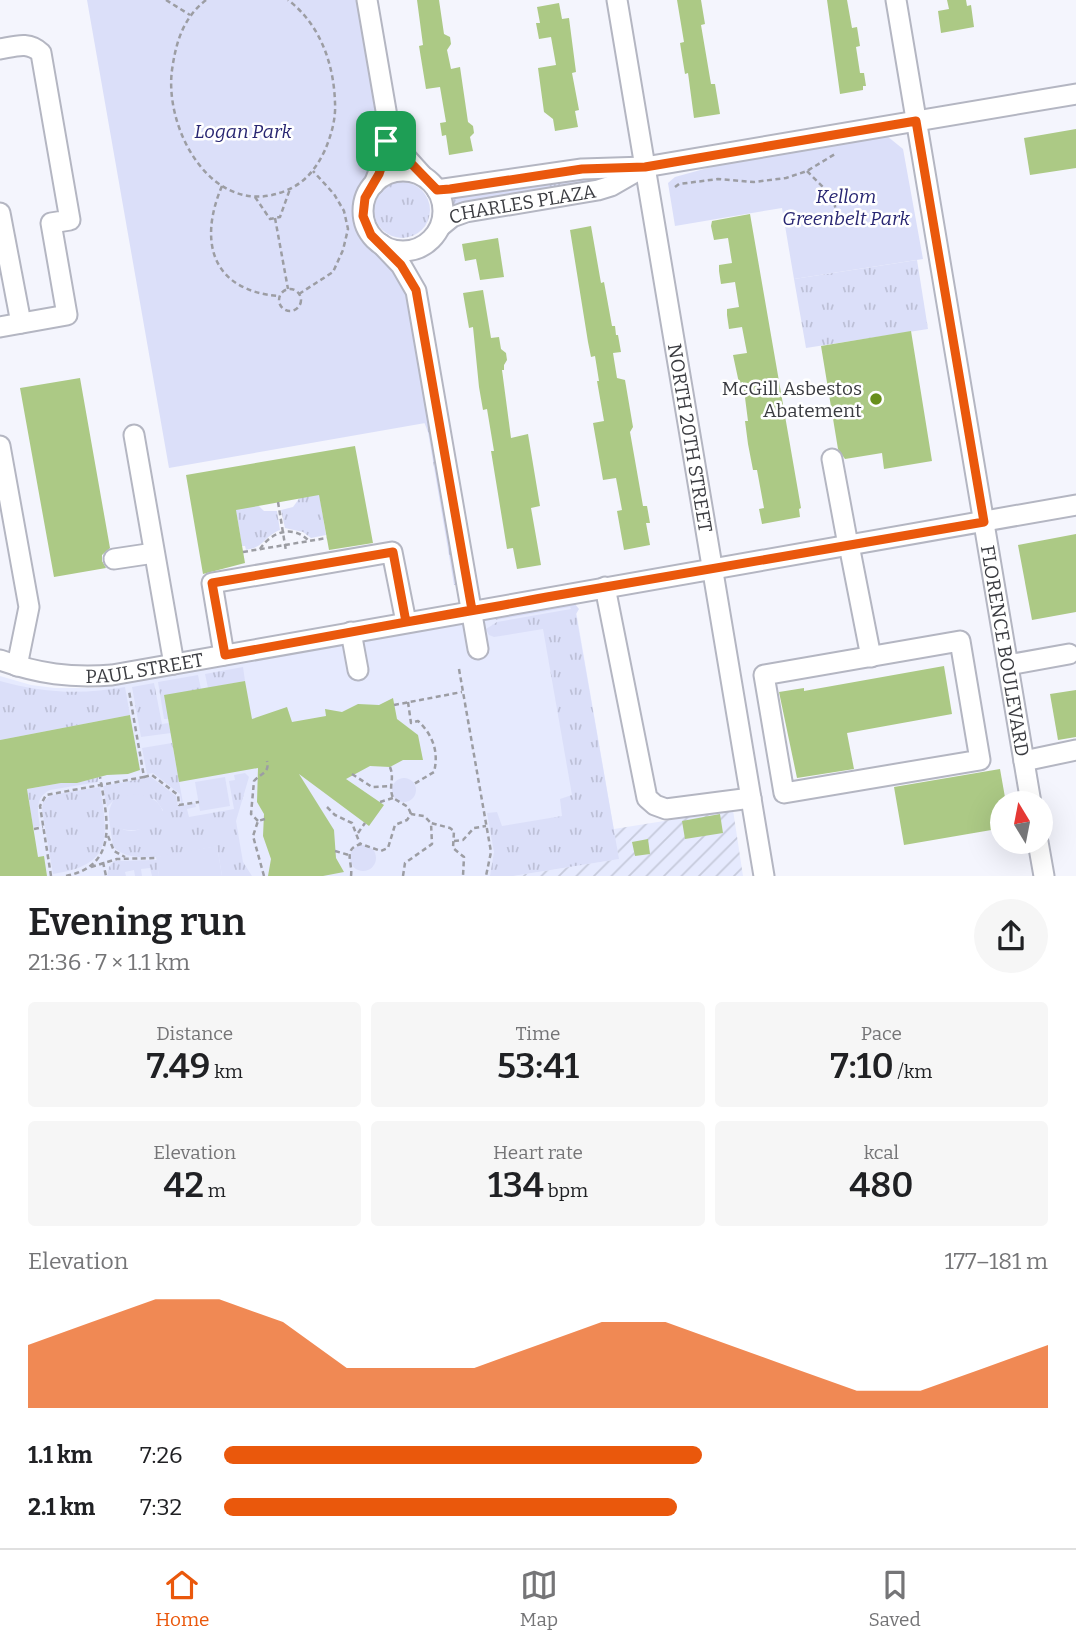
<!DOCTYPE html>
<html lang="en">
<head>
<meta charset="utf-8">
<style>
	body { margin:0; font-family:Bitter,serif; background:#f6f6f6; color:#202124; height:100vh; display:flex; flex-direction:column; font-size:26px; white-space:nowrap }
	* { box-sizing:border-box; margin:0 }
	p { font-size:23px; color:#757577 }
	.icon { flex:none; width:38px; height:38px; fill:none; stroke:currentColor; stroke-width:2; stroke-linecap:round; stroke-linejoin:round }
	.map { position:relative; height:876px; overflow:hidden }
	.sheet { display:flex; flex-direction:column; background:#fff; flex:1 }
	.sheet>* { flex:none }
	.needle { width:46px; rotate:350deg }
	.buttons { position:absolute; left:990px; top:791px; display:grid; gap:14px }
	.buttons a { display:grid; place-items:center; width:63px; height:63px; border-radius:50%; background:#fff; box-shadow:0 7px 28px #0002; font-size:35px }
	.pin { position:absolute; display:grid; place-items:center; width:60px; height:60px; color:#fff; margin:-30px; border-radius:14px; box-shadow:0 4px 10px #0006 }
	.round { display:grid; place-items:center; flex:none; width:74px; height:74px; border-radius:37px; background:#f6f6f6 }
	.headline { display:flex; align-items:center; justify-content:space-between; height:119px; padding:0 28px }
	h1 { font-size:38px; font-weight:600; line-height:52px }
	.figures { display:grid; grid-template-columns:repeat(3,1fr); gap:10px; height:119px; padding:7px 28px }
	.figures div { display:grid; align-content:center; border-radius:7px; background:#f6f6f6; text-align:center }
	.figures b { font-size:35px; font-weight:600 }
	.figures small { font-size:19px; font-weight:400 }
	.figures p { font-size:19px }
	.chart { height:196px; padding:14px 28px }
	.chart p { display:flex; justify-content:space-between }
	.chart svg { width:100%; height:126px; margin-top:7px; fill:#ea580c; opacity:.7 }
	ul { padding:0 28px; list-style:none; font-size:23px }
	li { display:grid; grid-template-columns:112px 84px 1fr; align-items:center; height:52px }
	li i { height:18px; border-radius:9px; background:#ea580c }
	.dock { display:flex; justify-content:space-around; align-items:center; height:98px; border-top:2px solid #e0e0e0; background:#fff; font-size:19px; color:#757577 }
	.dock a { display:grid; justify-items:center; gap:4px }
	.dock .selected { color:#ea580c }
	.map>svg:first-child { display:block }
</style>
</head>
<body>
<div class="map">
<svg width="1076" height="876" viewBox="0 0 1076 876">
	<defs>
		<pattern id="industrial-furrows" width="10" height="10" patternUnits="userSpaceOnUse" patternTransform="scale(1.75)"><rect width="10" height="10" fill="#e6eafe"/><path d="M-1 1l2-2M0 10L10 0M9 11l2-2" fill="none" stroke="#c6cadb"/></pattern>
		<pattern id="grass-tufts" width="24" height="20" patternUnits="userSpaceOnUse" patternTransform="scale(1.75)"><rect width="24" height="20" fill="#dbdff9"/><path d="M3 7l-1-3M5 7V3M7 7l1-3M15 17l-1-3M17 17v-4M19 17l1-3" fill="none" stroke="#bdc0d7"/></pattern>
	</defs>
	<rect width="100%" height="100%" fill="#f4f5fd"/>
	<polygon fill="#e6eafe" points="575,605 619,859 513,876 0,876 0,676 31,685 55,688 96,688"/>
	<polygon fill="url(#industrial-furrows)" points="733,810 743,876 513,876 618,859 614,829"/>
	<g fill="url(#grass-tufts)">
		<polygon points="594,174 593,183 450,209 448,196"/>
		<circle cx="402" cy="210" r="28"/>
		<polygon points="917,260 928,329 806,348 794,279"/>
		<polygon points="406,290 456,578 456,585 454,585 428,432 421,414"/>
		<polygon points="318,487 326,535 311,538 303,532 285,528 281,510 293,507 301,496"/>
		<path d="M 247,495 L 264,511 L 277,511 L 280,530 C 263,537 265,547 246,550 L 245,546 L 242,546 L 234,500 Z"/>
		<polygon points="575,604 579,609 576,614 619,859 513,876 490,876 494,852 487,813 497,812 502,826 562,816 560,799 572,795 543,629 494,637 489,635 486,629 497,622 571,609 570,607 496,620 494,618"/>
		<polygon points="243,667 245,681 208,688 205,674"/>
		<polygon points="198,675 201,689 168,719 164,719 158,682"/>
		<path d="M 0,681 C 43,693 81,695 125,687 L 130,715 L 0,740 Z"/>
		<polygon points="154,683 162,724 169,723 171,733 141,737 132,687"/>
		<polygon points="172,743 183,803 181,803 180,794 153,773 147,774 142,748"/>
		<path d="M 245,773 L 249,777 L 236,821 L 243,862 L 252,876 L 222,876 L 217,846 C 191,851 131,869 113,846 L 109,819 C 131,842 146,828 163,810 L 155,799 L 113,801 L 107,807 L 103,786 L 151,777 L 176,796 L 178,806 L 195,803 L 196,807 L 187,809 L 189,817 L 234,809 L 229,781 L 235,780 L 234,775 Z"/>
		<path d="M 98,777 L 98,782 L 50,790 C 34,798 38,812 40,826 L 33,827 L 27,789 L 61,783 L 77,783 Z"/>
		<path d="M 100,787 C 108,837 114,865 53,874 L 42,810 L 43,802 L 51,795 Z"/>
		<polygon points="157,860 159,876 152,876 150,868 141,869 142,876 135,876 134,870 125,872 126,876 107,876 109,867 114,861"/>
	</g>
	<g fill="#dbdff9">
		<polygon points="87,0 357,0 382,143 373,172 362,185 356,200 356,218 366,240 386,256 406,288 431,422 169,468"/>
		<polygon points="887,136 903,149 923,259 794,279 782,208 675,226 668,183 675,177 740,159"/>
		<polygon points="225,777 230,806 200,811 195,782"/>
		<circle cx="404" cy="790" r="12"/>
		<path d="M 130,794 C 147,795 164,799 163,819 C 146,836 94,836 113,801 Z"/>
		<circle cx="363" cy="858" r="13"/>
		<polygon points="217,846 222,876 159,876 156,857"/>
	</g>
	<g fill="#acc985">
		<polygon points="417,0 439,0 444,34 450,37 451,44 447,50 451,69 460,67 468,122 473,126 474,133 470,137 473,151 449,155 446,135 442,136 440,123 446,122 440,87 426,89 419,46 423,45"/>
		<polygon points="677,0 701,0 705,24 701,25 711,84 715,84 720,114 694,118 688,73 685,74 680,43 684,42"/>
		<polygon points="827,0 847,0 852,28 857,27 860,46 856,47 860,73 864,73 866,86 863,86 863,90 840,94"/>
		<polygon points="947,0 966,0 967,6 971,5 974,27 941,33 938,11 949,9"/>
		<polygon points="559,3 562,19 569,18 576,72 572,73 579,110 575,111 578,127 555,131 553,119 544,112 538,68 556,65 551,37 539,39 536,23 540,23 537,7"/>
		<polygon points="1076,129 1076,168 1030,175 1024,138"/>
		<polygon points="750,214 801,508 799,509 800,517 762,524 759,509 764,508 757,470 753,470 748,444 745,421 748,421 743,382 739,383 733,355 747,353 742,327 729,329 727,315 727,309 739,307 735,282 721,284 719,271 719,265 732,263 728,238 714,240 711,226 712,221"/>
		<polygon points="591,226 601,283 604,282 612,326 615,326 616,335 618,335 621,352 613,353 617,378 625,380 633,427 630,432 643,506 647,506 650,523 646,523 650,545 624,550 617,511 622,510 616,478 603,480 593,423 604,421 597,381 599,381 595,356 591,357 588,342 570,230"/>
		<polygon points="498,238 504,277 480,280 476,259 465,261 462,244"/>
		<polygon points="483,290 491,338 499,337 501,349 506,353 507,360 504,365 504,370 502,370 511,438 528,434 540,506 531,508 541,565 517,569 513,548 507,549 491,451 494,451 487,409 483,410 479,387 473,327 469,328 463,293"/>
		<polygon points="911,331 932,461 884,469 882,453 845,459 838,449 821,346"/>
		<polygon points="80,378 110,548 102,555 102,561 106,568 54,577 20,388"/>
		<polygon points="355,446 373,543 329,550 319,495 236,510 245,563 203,574 186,475"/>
		<polygon points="1076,534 1076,612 1032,620 1018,545"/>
		<polygon points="944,666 952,714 847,733 854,769 797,778 779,692 804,688 804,691"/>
		<polygon points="245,681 252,719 287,707 292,722 326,716 325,709 342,712 358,704 379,705 393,698 397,719 418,735 423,760 403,760 390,767 370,766 346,779 384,805 369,826 299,774 334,830 336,858 344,872 323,876 268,876 271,859 263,836 264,814 257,802 258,768 179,782 164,695"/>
		<polygon points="1076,690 1076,737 1058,740 1050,694"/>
		<polygon points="130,715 140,770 128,774 107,775 77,783 61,783 27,789 38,857 44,856 47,876 0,876 0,740"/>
		<polygon points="1000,769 1006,803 1003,803 1003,828 904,845 894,787"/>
		<polygon points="720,814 723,833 685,839 682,821"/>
		<polygon points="648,839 650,854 635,856 632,842"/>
	</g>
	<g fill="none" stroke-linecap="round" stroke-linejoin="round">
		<defs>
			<g id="minor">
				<polyline points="367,0 389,128 403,154 422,175"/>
				<path id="s1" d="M 617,0 L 764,876"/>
				<path id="s2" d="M 896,0 L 1031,803"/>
				<path d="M 0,49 C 16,46 29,41 41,53 L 70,220 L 51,223 L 67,315 L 0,327"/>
				<circle cx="403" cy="211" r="40"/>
				<polyline points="374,184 385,156 389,128"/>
				<polyline points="437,190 582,169 645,167 1076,94"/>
				<polyline points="0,213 21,323"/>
				<path id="s3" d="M 441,226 L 452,217 L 466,212 L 598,190 L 611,186 L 644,167"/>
				<polyline points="381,244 401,265 416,291 478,649"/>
				<polyline points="134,435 174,664"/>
				<polyline points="0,446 29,607 17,666"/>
				<polyline points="832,459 848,545"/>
				<polyline points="849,545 871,657"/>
				<polyline points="114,559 154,553"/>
				<polyline points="605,587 647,798 655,805 666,809 751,798"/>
				<polyline points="351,632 358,670"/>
				<polygon points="960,641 980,760 784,793 764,675"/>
				<polyline points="224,655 212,583 392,552 406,622"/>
				<path id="s4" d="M 0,660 C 39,674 70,678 112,675 L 1076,505"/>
				<polyline points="1008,665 1069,654"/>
				<polyline points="1024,761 1076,750"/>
				<polyline points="1038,842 1044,876"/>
			</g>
		</defs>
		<use href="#minor" stroke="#b4b6c2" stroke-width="23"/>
		<g stroke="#9c9da3" stroke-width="2.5" stroke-dasharray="5 3.5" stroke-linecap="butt">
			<polyline points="166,0 190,15"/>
			<path d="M 206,0 C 183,18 176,42 172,70 C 164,130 213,220 285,191 C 305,183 316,169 325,150 C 331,136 336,119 335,103 C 334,64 320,24 288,0"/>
			<polyline points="807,171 833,197 836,211"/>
			<path d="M 222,186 C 198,242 212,291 279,296"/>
			<polyline points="675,187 679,184 718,179 754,182 786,178 807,171 835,154"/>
			<polyline points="255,197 270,219 280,217 290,189"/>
			<polyline points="275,218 288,289"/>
			<circle cx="290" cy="300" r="11"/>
			<polyline points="299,294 333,272 343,250 348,229 344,211 334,194 313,171"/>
			<polyline points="278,502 286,551"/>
			<path d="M 260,549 C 271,532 293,524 309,541"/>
			<polyline points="243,552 327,538"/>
			<polyline points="459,669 491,852 486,876"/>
			<path d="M 408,702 L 411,723 L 418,721 C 433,735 439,752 434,772 L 414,784"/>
			<polyline points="394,705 462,692"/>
			<path d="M 390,767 C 395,780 388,785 393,798 L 408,807 L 411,814"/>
			<polyline points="352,774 372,787 391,786"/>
			<polyline points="144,777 152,775 178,795 179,805 199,802"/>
			<polyline points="380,802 393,798"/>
			<polyline points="327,807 335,815 352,823 360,844"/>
			<path d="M 258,821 L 251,814 L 254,781 C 261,773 270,773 267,761"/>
			<polyline points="34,829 43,827"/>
			<polyline points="358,833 365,823"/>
			<polyline points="108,836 114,851 125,857"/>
			<polyline points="454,841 463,840 474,828 486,826"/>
			<polyline points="335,851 349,855"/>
			<polyline points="103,862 106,876"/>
			<polyline points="91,867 117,859 156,858"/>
			<polyline points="51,876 40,806 46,795 144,777 129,691"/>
			<path d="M 66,876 C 120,865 107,818 100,777"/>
			<polyline points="264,876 253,836 258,821 265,819"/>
			<path d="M 351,876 C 353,862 342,849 361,844 L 381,851 L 388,848 L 395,825 L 407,820 L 411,814 L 424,816 L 431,823"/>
			<polyline points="403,876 405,863 432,844 431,823 450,828 454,831 453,848 464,857 463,876"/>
		</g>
		<use href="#minor" stroke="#fff" stroke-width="19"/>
	</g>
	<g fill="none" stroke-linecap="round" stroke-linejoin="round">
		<defs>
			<path id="route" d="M 386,141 L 385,156 L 379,174 L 365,198 L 363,216 L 371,235 L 401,265 L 416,290 L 472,610 L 225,655 L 212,583 L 393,552 L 406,622 C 453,614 500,606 547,597 L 984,522 L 916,121 L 645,167 L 582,169 L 450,189 L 437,190 L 402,154 L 389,128 L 386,141"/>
		</defs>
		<use href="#route" stroke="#fff" stroke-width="14"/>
		<use href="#route" stroke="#ea580c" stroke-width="9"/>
	</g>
	<circle fill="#678f1c" stroke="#fff" stroke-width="2.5" cx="876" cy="399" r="7"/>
	<g text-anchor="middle" stroke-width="5" stroke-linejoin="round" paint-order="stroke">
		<g font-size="19" font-style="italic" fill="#282672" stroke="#fff">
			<text x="243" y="138">Logan Park</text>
			<text x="846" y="203">Kellom<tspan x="846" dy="22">Greenbelt Park</tspan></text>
		</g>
		<g font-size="19" fill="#3b3c41" stroke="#fff">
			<text dy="7" stroke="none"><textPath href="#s3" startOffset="86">CHARLES PLAZA</textPath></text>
			<text dy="7" stroke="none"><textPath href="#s1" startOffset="444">NORTH 20TH STREET</textPath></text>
			<text dy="7" stroke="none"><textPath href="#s2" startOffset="660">FLORENCE BOULEVARD</textPath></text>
			<text dy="7" stroke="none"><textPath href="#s4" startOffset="147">PAUL STREET</textPath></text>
		</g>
		<g font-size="19" fill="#3b3c41" stroke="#fff" text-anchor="end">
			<text x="862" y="395">McGill Asbestos<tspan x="862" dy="22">Abatement</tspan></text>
		</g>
	</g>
</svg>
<div class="buttons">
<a><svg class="needle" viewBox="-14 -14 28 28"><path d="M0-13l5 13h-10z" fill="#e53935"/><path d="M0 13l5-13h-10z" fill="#757577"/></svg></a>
</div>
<div class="pin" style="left:386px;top:141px;background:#1e9e55"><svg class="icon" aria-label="arrive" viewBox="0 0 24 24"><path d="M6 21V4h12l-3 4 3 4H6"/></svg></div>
</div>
<section class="sheet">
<div class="headline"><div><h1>Evening run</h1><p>21:36 · 7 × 1.1 km</p></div><a class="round"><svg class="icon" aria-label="share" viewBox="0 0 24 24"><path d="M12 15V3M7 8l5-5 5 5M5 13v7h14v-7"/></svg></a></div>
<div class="figures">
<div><p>Distance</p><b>7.49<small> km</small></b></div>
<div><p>Time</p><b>53:41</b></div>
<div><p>Pace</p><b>7:10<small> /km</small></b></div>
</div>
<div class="figures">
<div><p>Elevation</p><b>42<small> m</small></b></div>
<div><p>Heart rate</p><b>134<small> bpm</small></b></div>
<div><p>kcal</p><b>480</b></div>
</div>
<div class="chart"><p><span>Elevation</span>177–181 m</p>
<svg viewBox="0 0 160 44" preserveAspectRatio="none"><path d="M0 44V22L10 14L20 6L30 6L40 14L50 30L60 30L70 30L80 22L90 14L100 14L110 22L120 30L130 38L140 38L150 30L160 22V44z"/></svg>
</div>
<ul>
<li><b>1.1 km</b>7:26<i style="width:58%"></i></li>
<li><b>2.1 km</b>7:32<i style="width:55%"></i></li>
</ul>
</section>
<nav class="dock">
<a class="selected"><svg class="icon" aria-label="home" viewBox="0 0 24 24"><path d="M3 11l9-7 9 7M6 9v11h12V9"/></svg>Home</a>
<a><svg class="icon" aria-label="map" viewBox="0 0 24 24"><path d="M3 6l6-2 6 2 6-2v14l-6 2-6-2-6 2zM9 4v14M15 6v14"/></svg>Map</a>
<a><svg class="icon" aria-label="saved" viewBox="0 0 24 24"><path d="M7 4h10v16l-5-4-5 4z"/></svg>Saved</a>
</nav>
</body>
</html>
